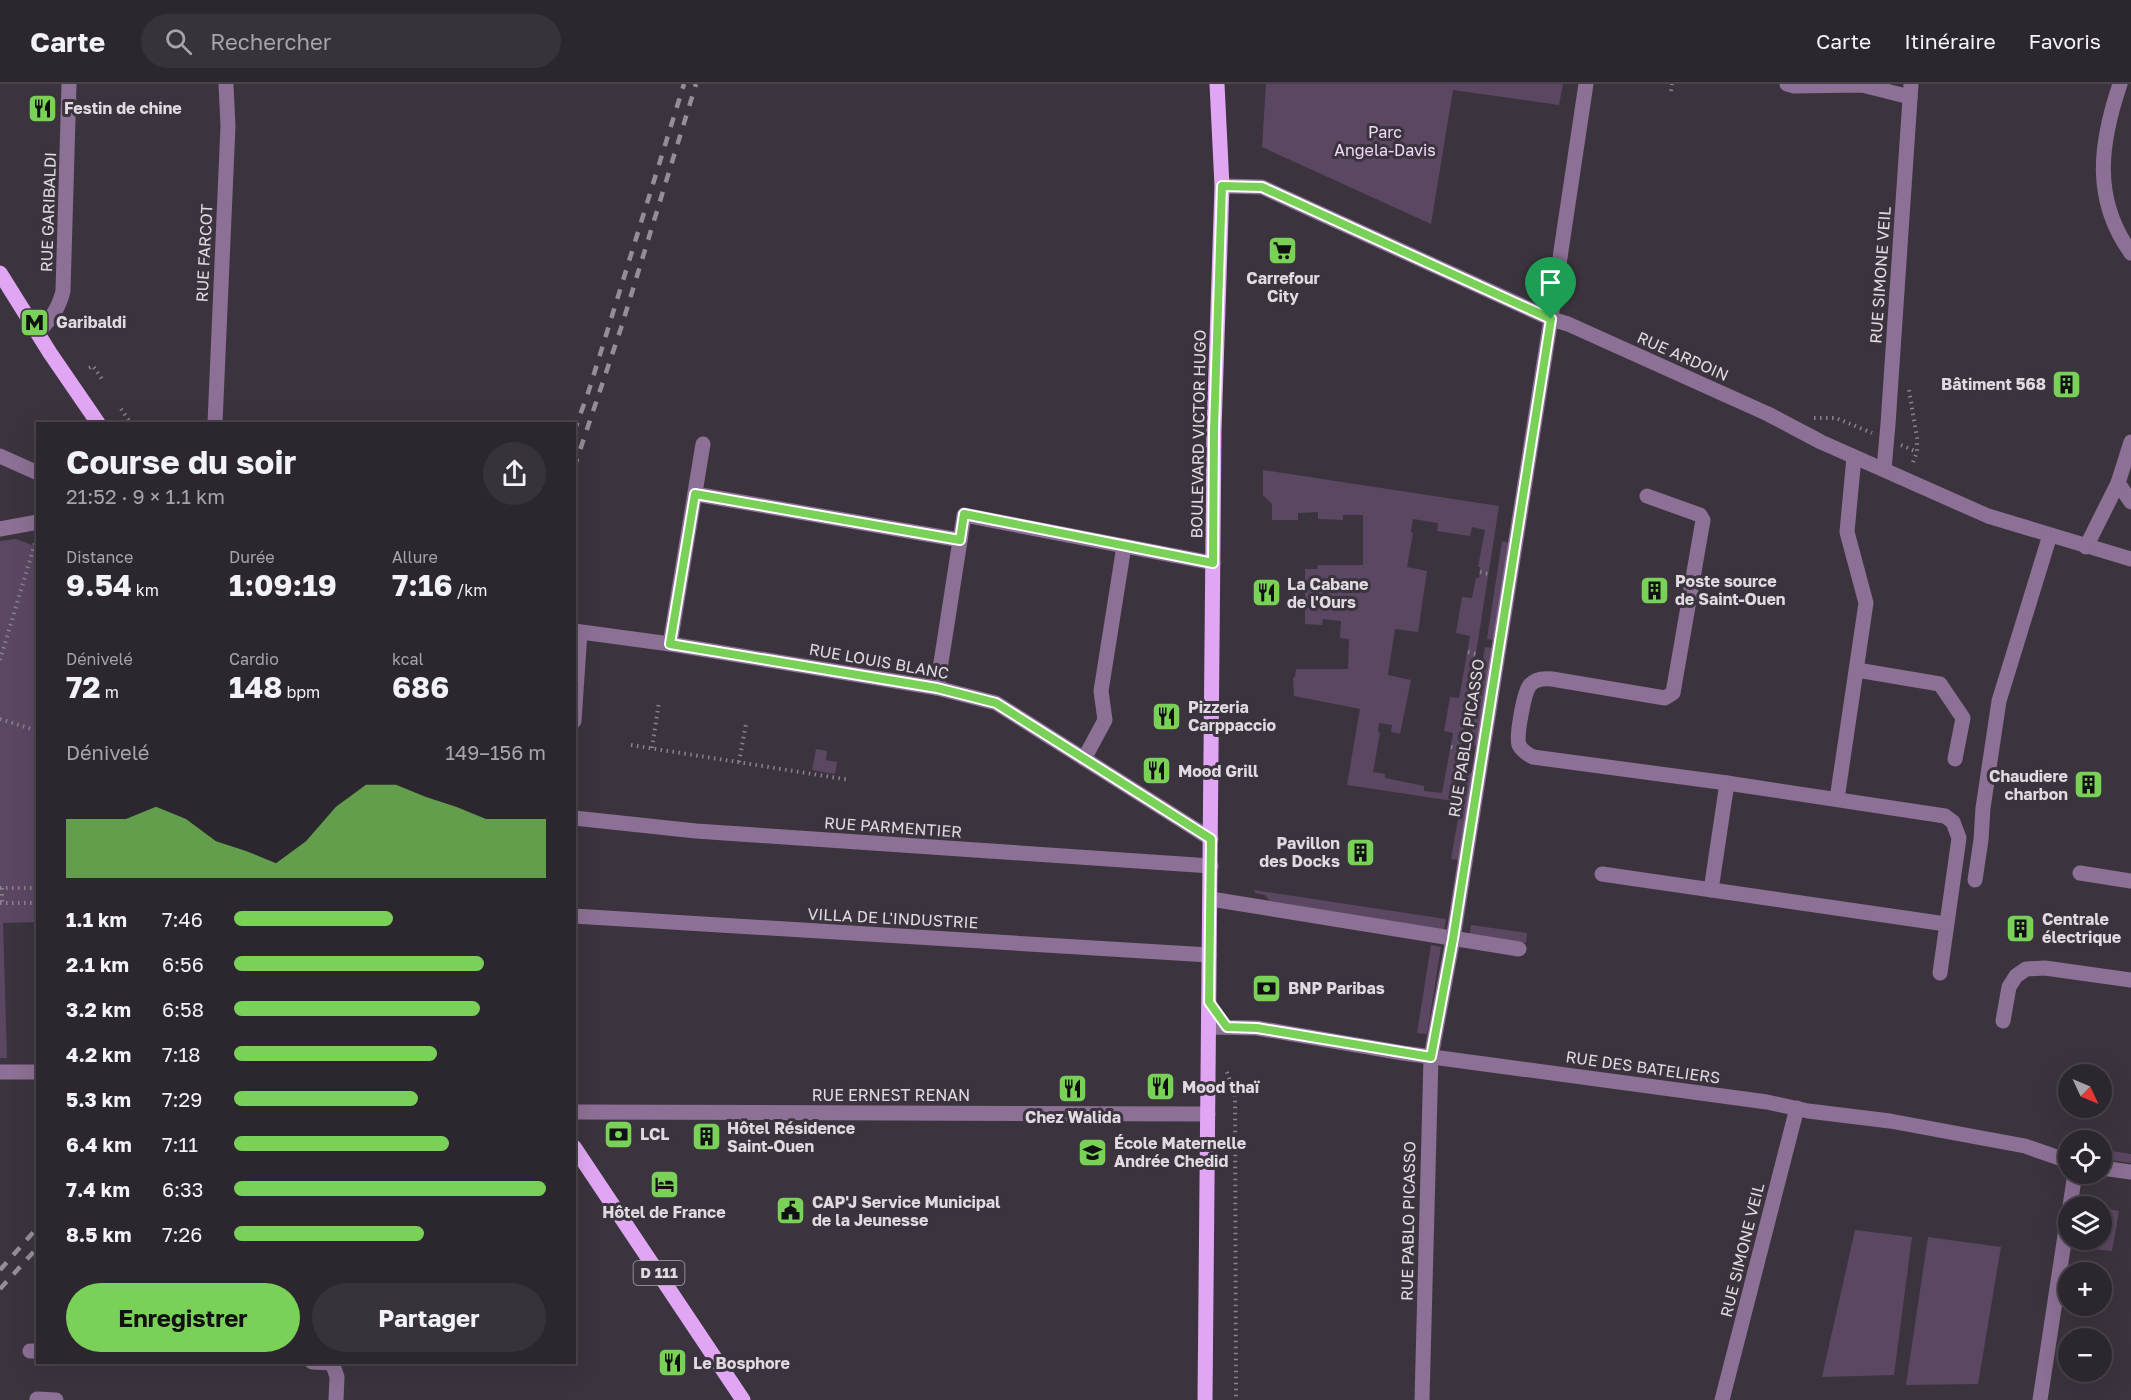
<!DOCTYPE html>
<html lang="fr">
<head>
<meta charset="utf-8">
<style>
	body { margin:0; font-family:"Golos Text",sans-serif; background:#38333a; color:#f1f3f6; height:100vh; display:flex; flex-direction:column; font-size:22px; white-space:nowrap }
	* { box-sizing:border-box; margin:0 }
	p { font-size:20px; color:#a6a5aa }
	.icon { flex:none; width:33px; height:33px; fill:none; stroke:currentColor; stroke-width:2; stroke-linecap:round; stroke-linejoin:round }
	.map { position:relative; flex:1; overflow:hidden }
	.panel { position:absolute; left:36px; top:338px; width:540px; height:942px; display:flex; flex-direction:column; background:#2c272e; border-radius:0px; box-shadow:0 6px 24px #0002,0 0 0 2px #48444a }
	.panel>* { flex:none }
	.needle { width:39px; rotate:134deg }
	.tools { position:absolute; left:2058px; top:980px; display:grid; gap:12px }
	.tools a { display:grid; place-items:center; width:54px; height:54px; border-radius:50%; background:#2c272e; box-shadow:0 6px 24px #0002,0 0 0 2px #48444a; font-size:30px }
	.pin { position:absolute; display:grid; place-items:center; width:51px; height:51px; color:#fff; margin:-62px -26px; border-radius:50% 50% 50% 0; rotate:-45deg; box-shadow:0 0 6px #0007 }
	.pin .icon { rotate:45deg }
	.round { display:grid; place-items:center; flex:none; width:63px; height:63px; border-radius:32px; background:#38333a }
	.summary { display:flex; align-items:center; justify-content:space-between; height:102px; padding:0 30px }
	h1 { font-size:33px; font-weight:700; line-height:45px }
	.figures { display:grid; grid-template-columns:repeat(3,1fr); gap:9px; height:102px; padding:6px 30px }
	.figures div { display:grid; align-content:center }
	.figures b { font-size:30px; font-weight:700 }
	.figures small { font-size:16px; font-weight:400 }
	.figures p { font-size:16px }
	.chart { height:168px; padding:12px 30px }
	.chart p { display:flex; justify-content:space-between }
	.chart svg { width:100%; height:108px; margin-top:6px; fill:#79d158; opacity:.7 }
	.primary-button { display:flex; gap:12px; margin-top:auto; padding:12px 30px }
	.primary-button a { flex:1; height:69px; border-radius:36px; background:#79d158; color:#111; font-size:24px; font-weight:700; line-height:69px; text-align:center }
	.primary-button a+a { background:#38333a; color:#f1f3f6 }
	ul { padding:0 30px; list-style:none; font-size:20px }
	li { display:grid; grid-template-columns:96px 72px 1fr; align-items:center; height:45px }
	li i { height:15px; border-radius:8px; background:#79d158 }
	header { display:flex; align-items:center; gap:36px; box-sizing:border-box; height:84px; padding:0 30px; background:#2c272e; border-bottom:2px solid #48444a }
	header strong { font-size:28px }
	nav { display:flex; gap:33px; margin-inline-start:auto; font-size:21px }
	.search { width:420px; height:54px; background:#38333a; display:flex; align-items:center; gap:15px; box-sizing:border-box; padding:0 21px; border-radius:33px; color:#a6a5aa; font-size:22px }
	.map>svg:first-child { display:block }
</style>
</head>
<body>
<header>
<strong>Carte</strong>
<div class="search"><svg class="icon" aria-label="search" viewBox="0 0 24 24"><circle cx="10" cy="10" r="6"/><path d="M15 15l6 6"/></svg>Rechercher</div>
<nav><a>Carte</a><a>Itinéraire</a><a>Favoris</a></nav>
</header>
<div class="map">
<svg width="2131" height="1316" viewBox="0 0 2131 1316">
	<rect width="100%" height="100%" fill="#3b343e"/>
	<g fill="#5c4762" fill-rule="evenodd">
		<polygon points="1266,0 1563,0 1559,21 1453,6 1431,140 1262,63"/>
		<path d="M 1263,386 L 1499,422 L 1453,717 L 1347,701 L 1360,625 L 1294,612 L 1293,594 L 1295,593 L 1296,585 L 1348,585 L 1349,555 L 1340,554 L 1341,537 L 1323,535 L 1322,541 L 1305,540 L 1305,485 L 1317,485 L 1318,481 L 1363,481 L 1363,431 L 1343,431 L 1343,436 L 1318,435 L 1318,428 L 1298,429 L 1298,436 L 1272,436 L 1272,420 L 1263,411 ZM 1413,435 L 1438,439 L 1437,447 L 1470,452 L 1472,443 L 1485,446 L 1478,483 L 1480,483 L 1479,494 L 1476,494 L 1472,514 L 1462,513 L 1456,549 L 1470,552 L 1459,614 L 1450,613 L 1444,647 L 1453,649 L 1442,709 L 1424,707 L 1424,702 L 1385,694 L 1385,690 L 1373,688 L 1380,649 L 1378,648 L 1379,639 L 1392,641 L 1391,648 L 1400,650 L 1411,596 L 1388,591 L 1395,545 L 1418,548 L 1427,487 L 1407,483 L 1413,449 L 1411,448 Z"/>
		<polygon points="16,455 37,463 38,838 3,839 7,974 0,974 0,457"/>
		<polygon points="1502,457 1510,459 1495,556 1487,555"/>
		<polygon points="1485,563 1493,564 1478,662 1470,661"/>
		<polygon points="816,665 827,667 826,676 837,678 835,690 812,686"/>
		<polygon points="1466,688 1473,689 1459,776 1451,775"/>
		<polygon points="1254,806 1446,835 1444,846 1270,817 1265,811 1255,809"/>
		<polygon points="1471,841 1527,849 1526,859 1470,850"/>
		<polygon points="1431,861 1441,863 1427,950 1417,949"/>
		<polygon points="2105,1066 2131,1070 2131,1079 2104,1075"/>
		<polygon points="2102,1124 2119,1127 2112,1167 2093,1165 2094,1155 2102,1155"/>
		<polygon points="1855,1146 1912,1153 1894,1291 1822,1293"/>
		<polygon points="1928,1153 2001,1163 1978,1300 1906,1301"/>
	</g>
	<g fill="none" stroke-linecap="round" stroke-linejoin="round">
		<g stroke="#89838b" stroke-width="4" stroke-dasharray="1.5 4.5" stroke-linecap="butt">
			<polyline points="1671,7 1672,0"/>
			<polyline points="89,284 93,282 102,295"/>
			<polyline points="1909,306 1917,354 1917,368 1912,381"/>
			<polyline points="121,325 130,338 128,339"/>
			<polyline points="1814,334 1836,334 1872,349"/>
			<polyline points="67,338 68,339"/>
			<polyline points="1901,361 1917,368"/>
			<polyline points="1480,488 1489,490"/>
			<polyline points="1468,568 1476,570"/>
			<polyline points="0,576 36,456"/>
			<polyline points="0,635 38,647"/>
			<polyline points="631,661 850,696"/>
			<polyline points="1451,663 1461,666"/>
			<polyline points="652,664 659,618"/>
			<polyline points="739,678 746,640"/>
			<polyline points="0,804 38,804 38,806"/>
			<polyline points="2,804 2,819"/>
			<polyline points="0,819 38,819"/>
			<polyline points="1227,988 1235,1012 1236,1316"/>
		</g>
		<g stroke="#8c7095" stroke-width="15">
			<polyline points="1787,0 1794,2 1862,1 1910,13"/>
			<path d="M 2120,0 C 2100,59 2092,115 2131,169"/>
			<polyline points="1222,102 1262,103 1551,235 1568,240 1768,330 1821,358 1988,432 2131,475"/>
			<path d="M 38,248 C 51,235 59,224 63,207 L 69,0"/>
			<polyline points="215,339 228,42 226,0"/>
			<polyline points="0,372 38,389"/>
			<polyline points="1884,385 1888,340 1911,0"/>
			<polyline points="2118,399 2131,418"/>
			<polyline points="695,410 960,456"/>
			<path d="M 1647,412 L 1700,431 L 1703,436 L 1673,609 L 1665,614 L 1552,595 C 1544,594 1536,594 1530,601 C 1524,608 1516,652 1519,661 C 1522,667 1527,670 1533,673 L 1727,699 L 1945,732 L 1953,738 L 1959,754 L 1940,889"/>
			<polyline points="0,445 38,438"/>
			<polyline points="2086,463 2118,399 2131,358"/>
			<polyline points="574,547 670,560 937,604 996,619 1211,755"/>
			<polyline points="670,560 703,360"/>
			<polyline points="1857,586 1940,600 1963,634 1955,675"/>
			<polyline points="937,604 964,431 1213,479"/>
			<polyline points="574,637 580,548"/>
			<polyline points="1084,675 1105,636 1101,607 1124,462"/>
			<polyline points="1837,715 1866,519 1847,448 1854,373"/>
			<polyline points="574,734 696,747 1211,782"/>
			<polyline points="2080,789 2131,797"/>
			<polyline points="1602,790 1946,840"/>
			<polyline points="1975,796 1981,756 1983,724 1999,617 2050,451"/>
			<polyline points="1711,806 1727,699"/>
			<polyline points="1211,815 1519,865"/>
			<polyline points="574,832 1209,871"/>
			<polyline points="2003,937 2009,903 2016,892 2026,885 2045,884 2131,896"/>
			<polyline points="1209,943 1257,944 1403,969 1767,1018 1808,1027 1890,1037 2025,1062 2068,1077"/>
			<polyline points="0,988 38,988"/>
			<polyline points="574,1028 1208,1030"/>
			<polyline points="2102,1084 2131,1088"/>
			<polyline points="2070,1122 2075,1089"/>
			<polyline points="30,1267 38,1267"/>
			<polyline points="312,1278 332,1279"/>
			<polyline points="332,1278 337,1293 336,1316"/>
			<polyline points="37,1315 56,1316"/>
			<polyline points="1422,1316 1431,973 1453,855 1549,247 1586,0"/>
			<polyline points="1722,1316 1797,1024"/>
			<polyline points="2040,1316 2068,1132"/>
		</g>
		<g stroke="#e1a6f3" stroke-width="15">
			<polyline points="0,189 50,269 98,339"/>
			<polyline points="574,1063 743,1316"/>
			<polyline points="1205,1316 1214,346 1222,102 1217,0"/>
		</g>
		<g stroke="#948e96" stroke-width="4.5" stroke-dasharray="10 10" stroke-linecap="butt">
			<polyline points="574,348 589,306 684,0"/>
			<polyline points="574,384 621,244 696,0"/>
			<polyline points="0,1186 38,1143"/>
			<polyline points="0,1205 38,1163"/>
		</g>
	</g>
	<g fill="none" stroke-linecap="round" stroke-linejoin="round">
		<defs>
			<polygon id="route" points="1222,102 1262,103 1551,235 1453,855 1431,973 1257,944 1227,943 1209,918 1211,755 996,619 937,604 670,560 695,410 960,456 964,430 1213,479 1214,346"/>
		</defs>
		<use href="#route" stroke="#fff" stroke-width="12"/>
		<use href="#route" stroke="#79d158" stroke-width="8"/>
	</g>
	<defs>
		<symbol id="restaurant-square" viewBox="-11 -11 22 22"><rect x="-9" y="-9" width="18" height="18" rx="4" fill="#79d158" stroke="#3b343e"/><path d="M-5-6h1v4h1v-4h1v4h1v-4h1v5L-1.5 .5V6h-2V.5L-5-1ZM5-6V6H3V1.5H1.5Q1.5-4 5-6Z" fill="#111"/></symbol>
		<symbol id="supermarket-square" viewBox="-11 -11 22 22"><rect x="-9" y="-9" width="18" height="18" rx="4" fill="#79d158" stroke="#3b343e"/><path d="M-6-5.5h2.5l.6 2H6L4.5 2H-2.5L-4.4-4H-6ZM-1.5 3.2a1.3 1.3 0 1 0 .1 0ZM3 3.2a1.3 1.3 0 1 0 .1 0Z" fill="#111"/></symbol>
		<symbol id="metro-square" viewBox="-11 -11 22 22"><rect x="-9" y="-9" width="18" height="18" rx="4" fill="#79d158" stroke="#3b343e"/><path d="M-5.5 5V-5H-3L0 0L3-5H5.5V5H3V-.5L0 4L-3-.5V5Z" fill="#111"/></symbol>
		<symbol id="building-square" viewBox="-11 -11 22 22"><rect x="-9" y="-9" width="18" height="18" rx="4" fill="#79d158" stroke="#3b343e"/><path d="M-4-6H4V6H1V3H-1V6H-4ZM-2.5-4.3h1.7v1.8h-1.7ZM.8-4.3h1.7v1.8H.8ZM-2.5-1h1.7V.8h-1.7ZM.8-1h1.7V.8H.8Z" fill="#111"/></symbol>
		<symbol id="bank-square" viewBox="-11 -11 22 22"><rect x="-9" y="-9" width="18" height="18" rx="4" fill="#79d158" stroke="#3b343e"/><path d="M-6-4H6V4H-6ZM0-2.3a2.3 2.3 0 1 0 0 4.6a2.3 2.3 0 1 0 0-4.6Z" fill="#111"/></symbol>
		<symbol id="school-square" viewBox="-11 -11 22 22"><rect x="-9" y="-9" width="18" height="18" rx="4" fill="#79d158" stroke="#3b343e"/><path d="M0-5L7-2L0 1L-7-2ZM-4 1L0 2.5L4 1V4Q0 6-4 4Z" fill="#111"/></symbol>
		<symbol id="hotel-square" viewBox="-11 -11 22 22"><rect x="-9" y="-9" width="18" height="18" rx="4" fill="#79d158" stroke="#3b343e"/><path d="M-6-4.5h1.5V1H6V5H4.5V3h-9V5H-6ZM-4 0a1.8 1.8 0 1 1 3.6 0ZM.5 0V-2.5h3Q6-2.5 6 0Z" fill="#111"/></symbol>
		<symbol id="civic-square" viewBox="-11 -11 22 22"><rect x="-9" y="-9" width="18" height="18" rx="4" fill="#79d158" stroke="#3b343e"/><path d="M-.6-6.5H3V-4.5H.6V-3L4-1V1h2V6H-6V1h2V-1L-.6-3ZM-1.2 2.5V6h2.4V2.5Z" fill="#111"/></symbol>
	</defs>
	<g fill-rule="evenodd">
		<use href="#restaurant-square" x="26" y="8" width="33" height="33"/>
		<use href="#supermarket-square" x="1266" y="150" width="33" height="33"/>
		<use href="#metro-square" x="18" y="222" width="33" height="33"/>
		<use href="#building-square" x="2050" y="284" width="33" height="33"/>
		<use href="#building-square" x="1638" y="490" width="33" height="33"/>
		<use href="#restaurant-square" x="1250" y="492" width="33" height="33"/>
		<use href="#restaurant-square" x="1150" y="616" width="33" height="33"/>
		<use href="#restaurant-square" x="1140" y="670" width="33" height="33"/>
		<use href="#building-square" x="2072" y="684" width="33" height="33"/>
		<use href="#building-square" x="1344" y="752" width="33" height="33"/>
		<use href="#building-square" x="2004" y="828" width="33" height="33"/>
		<use href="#bank-square" x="1250" y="888" width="33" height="33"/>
		<use href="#restaurant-square" x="1144" y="986" width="33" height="33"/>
		<use href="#restaurant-square" x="1056" y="988" width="33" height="33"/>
		<use href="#bank-square" x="602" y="1034" width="33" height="33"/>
		<use href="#building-square" x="690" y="1036" width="33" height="33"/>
		<use href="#school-square" x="1076" y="1052" width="33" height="33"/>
		<use href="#hotel-square" x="648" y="1084" width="33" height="33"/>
		<use href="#civic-square" x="774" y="1110" width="33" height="33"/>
		<use href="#restaurant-square" x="656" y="1262" width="33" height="33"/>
	</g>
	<g text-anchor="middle" stroke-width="6" stroke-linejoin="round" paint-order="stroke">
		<rect fill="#3b343e" stroke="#aea9b0" stroke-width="1.5" x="633.5" y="1177" width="51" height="24" rx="4.5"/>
		<g font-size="15" font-weight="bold" fill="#e0dbe1">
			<text x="659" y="1194">D 111</text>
		</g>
		<g font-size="16" font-weight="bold" fill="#e0dbe1" stroke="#3b343e" text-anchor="start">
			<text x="64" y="30">Festin de chine</text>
			<text x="1283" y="200" text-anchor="middle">Carrefour<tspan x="1283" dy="18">City</tspan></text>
			<text x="56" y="244">Garibaldi</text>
			<text x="2046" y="306" text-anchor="end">Bâtiment 568</text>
			<text x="1675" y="503">Poste source<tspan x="1675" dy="18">de Saint-Ouen</tspan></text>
			<text x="1287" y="506">La Cabane<tspan x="1287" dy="18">de l'Ours</tspan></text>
			<text x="1188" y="629">Pizzeria<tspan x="1188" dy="18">Carppaccio</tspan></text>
			<text x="1178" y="693">Mood Grill</text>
			<text x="2068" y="698" text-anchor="end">Chaudiere<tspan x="2068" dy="18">charbon</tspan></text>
			<text x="1340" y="765" text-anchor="end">Pavillon<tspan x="1340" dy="18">des Docks</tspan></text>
			<text x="2042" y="841">Centrale<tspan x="2042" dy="18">électrique</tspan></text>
			<text x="1288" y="910">BNP Paribas</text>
			<text x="1182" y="1009">Mood thaï</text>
			<text x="1073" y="1039" text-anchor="middle">Chez Walida</text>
			<text x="727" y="1050">Hôtel Résidence<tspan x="727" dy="18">Saint-Ouen</tspan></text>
			<text x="640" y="1056">LCL</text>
			<text x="1114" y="1065">École Maternelle<tspan x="1114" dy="18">Andrée Chedid</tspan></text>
			<text x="812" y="1124">CAP'J Service Municipal<tspan x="812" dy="18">de la Jeunesse</tspan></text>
			<text x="664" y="1134" text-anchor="middle">Hôtel de France</text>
			<text x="693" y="1285">Le Bosphore</text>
		</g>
		<g font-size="16" fill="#f1daf8" stroke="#3b343e">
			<text x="1385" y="54">Parc<tspan x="1385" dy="18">Angela-Davis</tspan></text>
		</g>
		<g font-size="16" fill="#e0dbe1" stroke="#3b343e">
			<text transform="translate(48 128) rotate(-88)" y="6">RUE GARIBALDI</text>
			<text transform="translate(204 169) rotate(-87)" y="6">RUE FARCOT</text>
			<text transform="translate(1880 191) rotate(-86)" y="6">RUE SIMONE VEIL</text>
			<text transform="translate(1683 272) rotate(24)" y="6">RUE ARDOIN</text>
			<text transform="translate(1198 350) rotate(-89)" y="6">BOULEVARD VICTOR HUGO</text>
			<text transform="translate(879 577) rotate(10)" y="6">RUE LOUIS BLANC</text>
			<text transform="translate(1466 654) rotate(-81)" y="6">RUE PABLO PICASSO</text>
			<text transform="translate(893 743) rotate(4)" y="6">RUE PARMENTIER</text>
			<text transform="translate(893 834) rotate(3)" y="6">VILLA DE L'INDUSTRIE</text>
			<text transform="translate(1643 983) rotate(8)" y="6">RUE DES BATELIERS</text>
			<text x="891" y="1017">RUE ERNEST RENAN</text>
			<text transform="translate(1408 1137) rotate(-89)" y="6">RUE PABLO PICASSO</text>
			<text transform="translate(1742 1166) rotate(-76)" y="6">RUE SIMONE VEIL</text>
		</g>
	</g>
</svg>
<div class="tools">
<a><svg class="needle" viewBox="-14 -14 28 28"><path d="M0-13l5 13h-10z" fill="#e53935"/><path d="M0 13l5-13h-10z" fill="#a6a5aa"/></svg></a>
<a><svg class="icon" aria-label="locate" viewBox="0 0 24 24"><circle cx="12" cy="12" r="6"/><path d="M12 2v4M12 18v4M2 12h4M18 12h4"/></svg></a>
<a><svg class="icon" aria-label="layers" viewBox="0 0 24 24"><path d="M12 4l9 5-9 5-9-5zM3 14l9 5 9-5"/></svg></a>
<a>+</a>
<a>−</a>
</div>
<div class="pin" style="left:1551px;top:235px;background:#1e9e55"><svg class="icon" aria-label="arrive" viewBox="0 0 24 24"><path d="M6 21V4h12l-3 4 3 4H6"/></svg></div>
<section class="panel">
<div class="summary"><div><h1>Course du soir</h1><p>21:52 · 9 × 1.1 km</p></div><a class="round"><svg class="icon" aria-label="share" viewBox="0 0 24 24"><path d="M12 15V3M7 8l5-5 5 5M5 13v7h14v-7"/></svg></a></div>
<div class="figures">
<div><p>Distance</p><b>9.54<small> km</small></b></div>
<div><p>Durée</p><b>1:09:19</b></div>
<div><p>Allure</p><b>7:16<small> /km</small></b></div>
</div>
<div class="figures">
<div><p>Dénivelé</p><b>72<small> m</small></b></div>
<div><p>Cardio</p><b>148<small> bpm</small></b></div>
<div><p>kcal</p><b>686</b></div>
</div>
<div class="chart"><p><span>Dénivelé</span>149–156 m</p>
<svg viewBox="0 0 160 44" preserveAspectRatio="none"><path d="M0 44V20L10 20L20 20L30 15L40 20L50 29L60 33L70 38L80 29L90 15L100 6L110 6L120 11L130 15L140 20L150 20L160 20V44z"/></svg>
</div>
<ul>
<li><b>1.1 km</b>7:46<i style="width:51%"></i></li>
<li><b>2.1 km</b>6:56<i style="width:80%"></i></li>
<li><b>3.2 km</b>6:58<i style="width:79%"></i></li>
<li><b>4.2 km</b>7:18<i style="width:65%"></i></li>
<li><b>5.3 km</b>7:29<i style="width:59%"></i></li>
<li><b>6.4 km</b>7:11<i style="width:69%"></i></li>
<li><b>7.4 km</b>6:33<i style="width:100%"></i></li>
<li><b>8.5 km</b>7:26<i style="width:61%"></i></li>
</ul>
<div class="primary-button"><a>Enregistrer</a><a>Partager</a></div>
</section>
</div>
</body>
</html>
